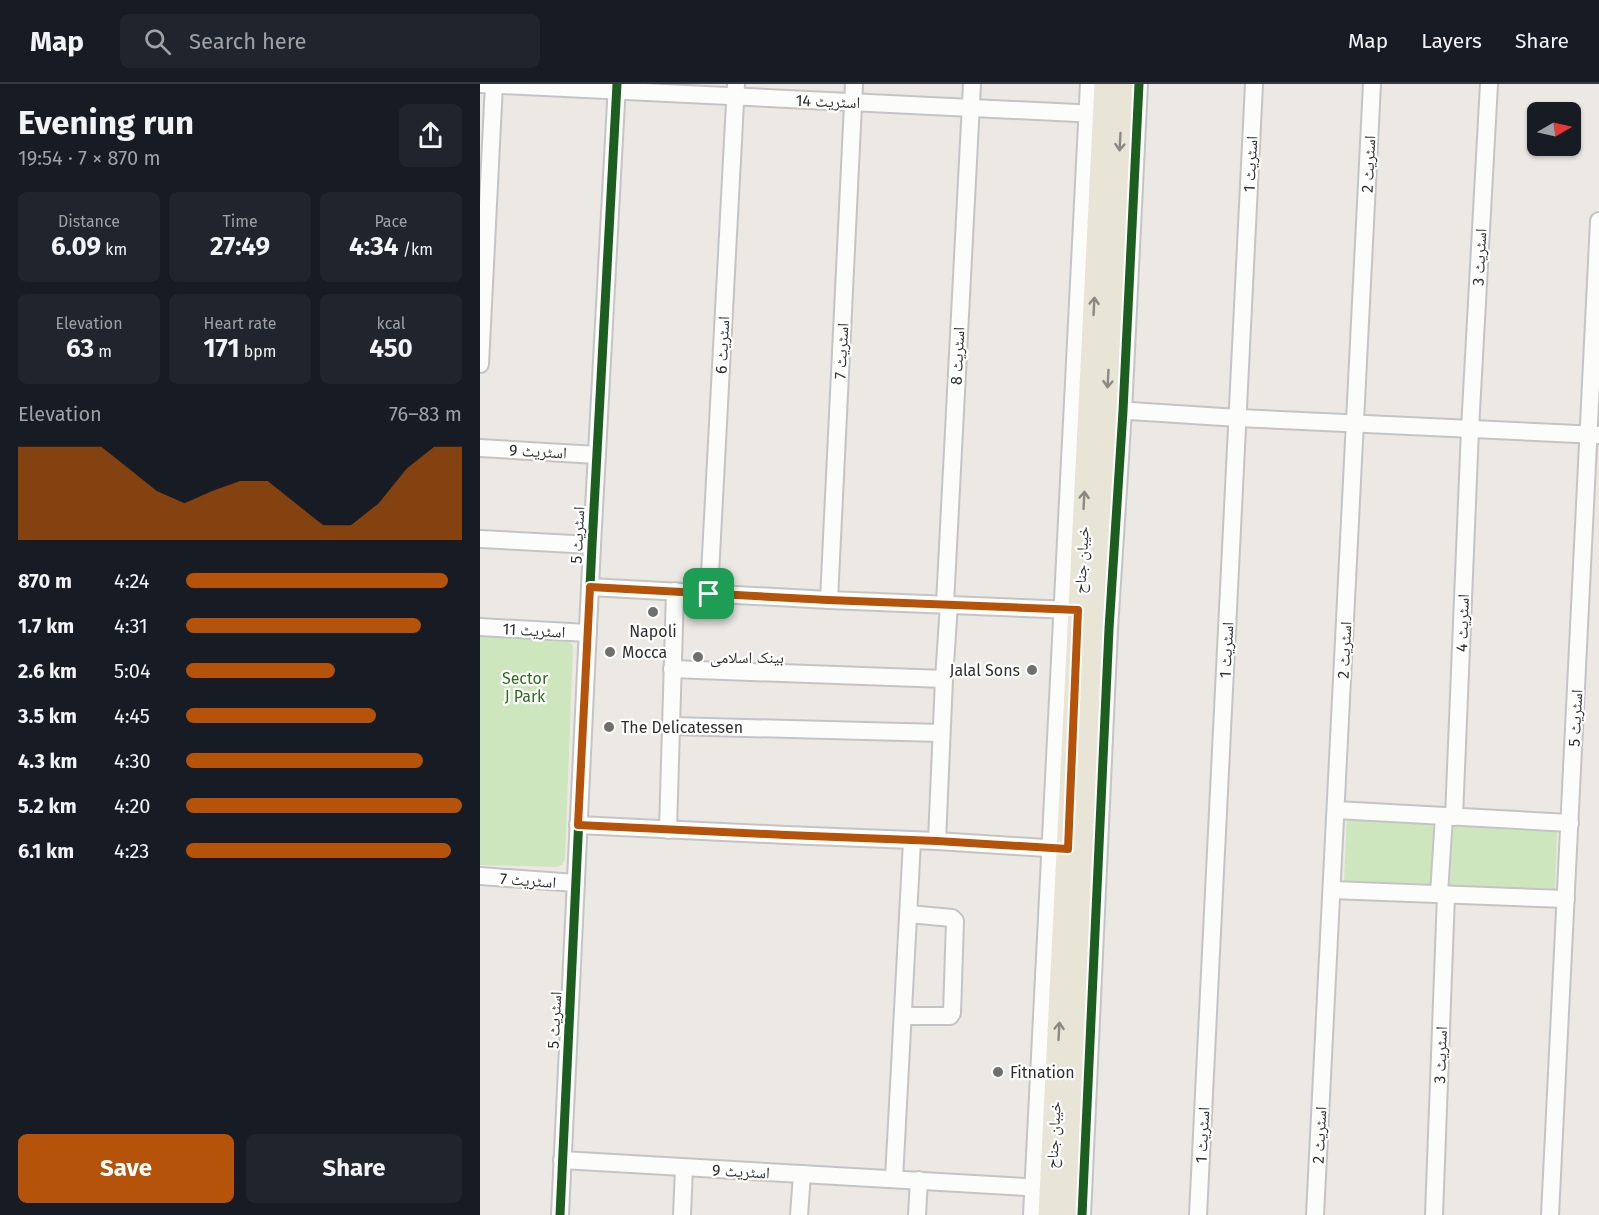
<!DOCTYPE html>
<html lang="en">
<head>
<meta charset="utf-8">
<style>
	body { margin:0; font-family:"Fira Sans","Noto Naskh Arabic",sans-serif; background:#20242c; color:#f1f3f6; height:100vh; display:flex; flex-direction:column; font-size:22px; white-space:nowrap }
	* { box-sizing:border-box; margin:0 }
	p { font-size:20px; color:#9ea1a6 }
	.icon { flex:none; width:33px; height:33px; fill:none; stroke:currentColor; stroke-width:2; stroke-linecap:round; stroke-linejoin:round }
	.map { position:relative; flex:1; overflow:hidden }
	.panel { display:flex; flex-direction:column; background:#171b24; width:480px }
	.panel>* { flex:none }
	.needle { width:39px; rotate:81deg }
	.buttons { position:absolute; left:1047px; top:18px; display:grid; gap:12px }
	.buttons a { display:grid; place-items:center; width:54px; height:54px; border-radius:9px; background:#171b24; box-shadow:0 2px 4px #0004; font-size:30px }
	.pin { position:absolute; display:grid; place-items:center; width:51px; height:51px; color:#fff; margin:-26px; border-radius:12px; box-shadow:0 3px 9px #0006 }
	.round { display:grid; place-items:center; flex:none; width:63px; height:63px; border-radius:9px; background:#20242c }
	.head { display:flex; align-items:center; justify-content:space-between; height:102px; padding:0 18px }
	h1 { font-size:33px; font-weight:700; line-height:45px }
	.metrics { display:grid; grid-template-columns:repeat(3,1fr); gap:9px; height:102px; padding:6px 18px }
	.metrics div { display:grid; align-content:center; border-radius:9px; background:#20242c; text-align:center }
	.metrics b { font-size:26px; font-weight:700 }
	.metrics small { font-size:16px; font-weight:400 }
	.metrics p { font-size:16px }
	.chart { height:168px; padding:12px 18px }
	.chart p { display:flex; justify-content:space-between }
	.chart svg { width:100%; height:108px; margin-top:6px; fill:#b45309; opacity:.7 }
	.action { display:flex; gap:12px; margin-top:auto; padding:12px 18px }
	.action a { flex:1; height:69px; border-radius:9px; background:#b45309; color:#fff; font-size:24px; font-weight:700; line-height:69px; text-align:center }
	.action a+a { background:#20242c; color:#f1f3f6 }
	ul { padding:0 18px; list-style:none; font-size:20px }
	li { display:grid; grid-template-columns:96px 72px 1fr; align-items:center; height:45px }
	li i { height:15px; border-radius:8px; background:#b45309 }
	header { display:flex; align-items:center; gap:36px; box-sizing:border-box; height:84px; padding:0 30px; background:#171b24; border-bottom:2px solid #363941 }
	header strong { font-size:28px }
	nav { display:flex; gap:33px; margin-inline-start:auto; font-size:21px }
	.search { width:420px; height:54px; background:#20242c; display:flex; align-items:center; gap:15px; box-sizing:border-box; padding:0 21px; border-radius:9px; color:#9ea1a6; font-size:22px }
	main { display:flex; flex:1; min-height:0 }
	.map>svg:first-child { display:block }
</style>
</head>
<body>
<header>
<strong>Map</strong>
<div class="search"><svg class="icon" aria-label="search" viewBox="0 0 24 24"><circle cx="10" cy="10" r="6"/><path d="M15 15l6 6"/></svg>Search here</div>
<nav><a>Map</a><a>Layers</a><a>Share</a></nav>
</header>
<main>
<section class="panel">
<div class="head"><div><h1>Evening run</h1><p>19:54 · 7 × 870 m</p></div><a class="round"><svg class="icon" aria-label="share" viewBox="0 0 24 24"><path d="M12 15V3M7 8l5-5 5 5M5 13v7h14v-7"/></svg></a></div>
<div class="metrics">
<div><p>Distance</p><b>6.09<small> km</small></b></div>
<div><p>Time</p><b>27:49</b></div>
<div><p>Pace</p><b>4:34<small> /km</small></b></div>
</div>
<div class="metrics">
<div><p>Elevation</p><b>63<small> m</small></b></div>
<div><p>Heart rate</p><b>171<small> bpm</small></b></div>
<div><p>kcal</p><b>450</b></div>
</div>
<div class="chart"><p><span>Elevation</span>76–83 m</p>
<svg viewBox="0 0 160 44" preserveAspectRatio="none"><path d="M0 44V6L10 6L20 6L30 6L40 15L50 24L60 29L70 24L80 20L90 20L100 29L110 38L120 38L130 29L140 15L150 6L160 6V44z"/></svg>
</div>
<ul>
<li><b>870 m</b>4:24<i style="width:95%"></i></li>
<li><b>1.7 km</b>4:31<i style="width:85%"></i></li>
<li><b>2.6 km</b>5:04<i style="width:54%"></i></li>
<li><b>3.5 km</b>4:45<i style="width:69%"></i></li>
<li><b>4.3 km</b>4:30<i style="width:86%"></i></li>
<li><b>5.2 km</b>4:20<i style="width:100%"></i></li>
<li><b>6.1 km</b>4:23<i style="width:96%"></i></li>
</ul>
<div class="action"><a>Save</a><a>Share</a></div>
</section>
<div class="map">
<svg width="1119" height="1131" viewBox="0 0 1119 1131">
	<rect width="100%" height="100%" fill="#ece8e4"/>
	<g fill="#cee6be">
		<polygon points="0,549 86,556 90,558 93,562 85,775 82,781 75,783 0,781"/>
		<polygon points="867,732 1077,747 1075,807 864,798"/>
	</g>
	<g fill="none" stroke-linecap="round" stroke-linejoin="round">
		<defs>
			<g id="minor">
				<polyline points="0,0 617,30"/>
				<polyline points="0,280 14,0"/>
				<polyline points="635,326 758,334 1118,351"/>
				<polyline points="0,364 117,371"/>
				<polyline points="0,455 112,461"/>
				<polyline points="110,503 349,516 591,526"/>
				<polyline points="229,509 256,0"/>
				<polyline points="349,516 374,0"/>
				<polyline points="465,520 492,0"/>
				<polyline points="0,543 108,549"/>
				<polyline points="192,585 464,595"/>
				<polyline points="191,642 461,649"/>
				<polyline points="856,726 1090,739"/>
				<polyline points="974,733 990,345 1009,0"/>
				<polyline points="98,741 306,751 457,757 581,765"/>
				<polyline points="188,746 195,507"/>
				<polyline points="457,757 464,595 469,520"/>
				<polyline points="0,792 96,799"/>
				<polyline points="852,806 1086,815"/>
				<polyline points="959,810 964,732"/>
				<polyline points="423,932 470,932 472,929 475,837 472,834 429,830"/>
				<polyline points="82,1076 563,1104"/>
				<polyline points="414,1095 432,757"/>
				<polyline points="80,1131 112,461 137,0"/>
				<polyline points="202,1131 204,1084"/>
				<polyline points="319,1131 322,1090"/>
				<polyline points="437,1131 439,1096"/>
				<polyline points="552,1131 609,0"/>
				<polyline points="602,1131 629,545 643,327 659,0"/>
				<polyline points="718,1131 774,0"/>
				<polyline points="835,1131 892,0"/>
				<polyline points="954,1131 966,811"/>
				<polyline points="1070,1131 1119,137"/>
			</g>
			<g id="major">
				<polyline points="569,1131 625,0"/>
				<polyline points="587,1131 643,0"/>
			</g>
		</defs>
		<use href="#minor" stroke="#c5c4c5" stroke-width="20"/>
		<use href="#major" stroke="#c6c5c4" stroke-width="24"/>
		<use href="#minor" stroke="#fcfcfb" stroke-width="16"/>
		<use href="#major" stroke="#e8e4d6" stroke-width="21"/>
		<defs>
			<g id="cycleway">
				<polyline points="80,1131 112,461 137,0"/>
				<polyline points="602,1131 629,545 643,327 659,0"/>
			</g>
		</defs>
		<use href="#cycleway" stroke="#fff" stroke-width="13"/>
		<use href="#cycleway" stroke="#1b5e20" stroke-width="9"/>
	</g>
	<defs><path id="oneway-shaft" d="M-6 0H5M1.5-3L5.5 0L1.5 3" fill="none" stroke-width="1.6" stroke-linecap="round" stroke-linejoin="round" transform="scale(1.5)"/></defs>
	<g stroke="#8b8982">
		<use href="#oneway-shaft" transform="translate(640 58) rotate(93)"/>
		<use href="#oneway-shaft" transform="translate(614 222) rotate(-87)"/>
		<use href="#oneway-shaft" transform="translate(628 295) rotate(93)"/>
		<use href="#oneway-shaft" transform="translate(604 416) rotate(-87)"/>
		<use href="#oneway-shaft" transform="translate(579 947) rotate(-87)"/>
	</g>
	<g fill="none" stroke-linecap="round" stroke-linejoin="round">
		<defs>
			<polygon id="route" points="110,503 348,516 598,526 588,765 457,757 306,751 98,741"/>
		</defs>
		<use href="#route" stroke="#fff" stroke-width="12"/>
		<use href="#route" stroke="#b45309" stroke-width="8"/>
	</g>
	<g fill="#706f6e" stroke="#fff" stroke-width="2">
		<circle cx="173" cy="528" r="6"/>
		<circle cx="130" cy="568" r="6"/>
		<circle cx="218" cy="573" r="6"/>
		<circle cx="552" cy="586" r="6"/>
		<circle cx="129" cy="643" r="6"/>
		<circle cx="518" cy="988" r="6"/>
	</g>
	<g text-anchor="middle" stroke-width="4.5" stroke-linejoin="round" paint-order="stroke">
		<g font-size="16" fill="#2e2e2e" stroke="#fff">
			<text transform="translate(348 17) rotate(2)" y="6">اسٹریٹ 14</text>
			<text transform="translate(770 80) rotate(-87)" y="6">اسٹریٹ 1</text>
			<text transform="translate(888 80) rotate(-87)" y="6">اسٹریٹ 2</text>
			<text transform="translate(999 173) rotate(-87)" y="6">اسٹریٹ 3</text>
			<text transform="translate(242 261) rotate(-87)" y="6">اسٹریٹ 6</text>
			<text transform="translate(361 267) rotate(-87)" y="6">اسٹریٹ 7</text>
			<text transform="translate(477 272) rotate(-87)" y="6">اسٹریٹ 8</text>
			<text transform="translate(58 367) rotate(3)" y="6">اسٹریٹ 9</text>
			<text transform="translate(97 451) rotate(-87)" y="6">اسٹریٹ 5</text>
			<text transform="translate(601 476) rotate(-87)" y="6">خیبان جناح</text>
			<text transform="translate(982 539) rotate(-88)" y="6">اسٹریٹ 4</text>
			<text transform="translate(54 546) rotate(3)" y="6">اسٹریٹ 11</text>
			<text transform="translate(746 566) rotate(-87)" y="6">اسٹریٹ 1</text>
			<text transform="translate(864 566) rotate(-87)" y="6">اسٹریٹ 2</text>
			<text transform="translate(1095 634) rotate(-87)" y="6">اسٹریٹ 5</text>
			<text transform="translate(48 796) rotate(4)" y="6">اسٹریٹ 7</text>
			<text transform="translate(74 936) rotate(-87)" y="6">اسٹریٹ 5</text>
			<text transform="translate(960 971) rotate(-88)" y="6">اسٹریٹ 3</text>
			<text transform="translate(573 1051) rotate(-87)" y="6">خیبان جناح</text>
			<text transform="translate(722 1051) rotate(-87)" y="6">اسٹریٹ 1</text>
			<text transform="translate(839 1051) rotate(-87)" y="6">اسٹریٹ 2</text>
			<text transform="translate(261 1087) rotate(3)" y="6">اسٹریٹ 9</text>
		</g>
		<g font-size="16" fill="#2e2e2e" stroke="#fff" text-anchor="start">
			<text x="173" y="553" text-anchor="middle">Napoli</text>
			<text x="142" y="574">Mocca</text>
			<text x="230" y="579">بینک اسلامی</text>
			<text x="540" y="592" text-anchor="end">Jalal Sons</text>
			<text x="141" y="649">The Delicatessen</text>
			<text x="530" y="994">Fitnation</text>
		</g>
		<g font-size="16" fill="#2c6e1b" stroke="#fff">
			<text x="45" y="600">Sector<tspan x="45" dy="18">J Park</tspan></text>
		</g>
	</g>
</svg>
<div class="buttons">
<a><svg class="needle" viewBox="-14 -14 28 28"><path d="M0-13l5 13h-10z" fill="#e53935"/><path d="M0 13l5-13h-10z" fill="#9ea1a6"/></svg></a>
</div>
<div class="pin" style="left:229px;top:510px;background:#1e9e55"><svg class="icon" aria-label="arrive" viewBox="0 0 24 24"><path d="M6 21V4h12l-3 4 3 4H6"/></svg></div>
</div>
</main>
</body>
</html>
